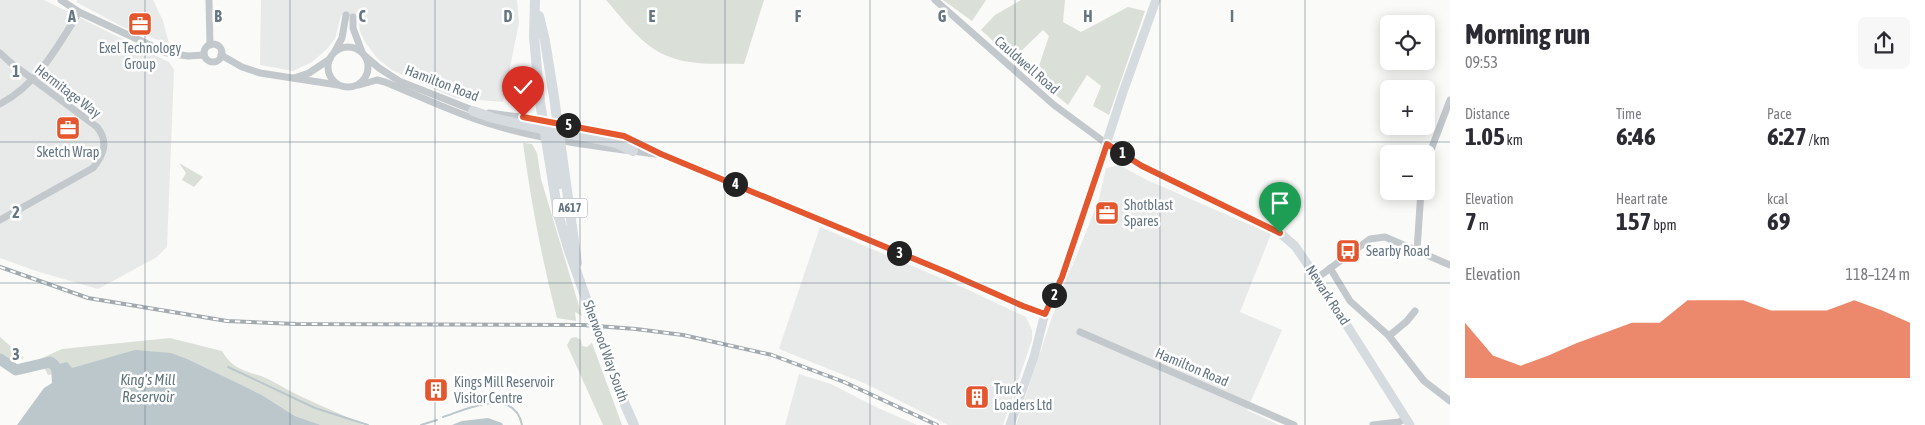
<!DOCTYPE html>
<html lang="en">
<head>
<meta charset="utf-8">
<style>
	body { margin:0; font-family:"Asap Condensed",sans-serif; background:#f7f7f7; color:#2b2b33; height:100vh; display:flex; flex-direction:column; font-size:19px; white-space:nowrap }
	* { box-sizing:border-box; margin:0 }
	p { font-size:16px; color:#7c7c81 }
	.icon { flex:none; width:28px; height:28px; fill:none; stroke:currentColor; stroke-width:2; stroke-linecap:round; stroke-linejoin:round }
	.map { position:relative; flex:1; overflow:hidden }
	.panel { display:flex; flex-direction:column; background:#fff; width:475px }
	.panel>* { flex:none }
	.controls { position:absolute; left:1380px; top:15px; display:grid; gap:10px }
	.controls a { display:grid; place-items:center; width:55px; height:55px; border-radius:8px; background:#fff; box-shadow:0 2px 12px #0003; font-size:25px }
	.pin { position:absolute; display:grid; place-items:center; width:42px; height:42px; color:#fff; margin:-51px -21px; border-radius:50% 50% 50% 0; rotate:-45deg; box-shadow:0 0 5px #0007 }
	.pin .icon { rotate:45deg }
	.km { position:absolute; width:25px; height:25px; margin:-12px; border-radius:50%; background:#222; color:#fff; font-size:14px; line-height:25px; text-align:center }
	.round { display:grid; place-items:center; flex:none; width:52px; height:52px; border-radius:8px; background:#f7f7f7 }
	.overview { display:flex; align-items:center; justify-content:space-between; height:85px; padding:0 15px }
	h1 { font-size:28px; font-weight:700; line-height:38px }
	.stats { display:grid; grid-template-columns:repeat(3,1fr); gap:8px; height:85px; padding:5px 15px }
	.stats div { display:grid; align-content:center }
	.stats b { font-size:25px; font-weight:700 }
	.stats small { font-size:14px; font-weight:400 }
	.stats p { font-size:14px }
	.chart { height:140px; padding:10px 15px }
	.chart p { display:flex; justify-content:space-between }
	.chart svg { width:100%; height:90px; margin-top:5px; fill:#e4572e; opacity:.7 }
	main { display:flex; flex:1; min-height:0 }
	.map>svg:first-child { display:block }
</style>
</head>
<body>
<main>
<div class="map">
<svg width="1450" height="425" viewBox="0 0 1450 425">
	<rect width="100%" height="100%" fill="#fafaf8"/>
	<g fill="#e8e9e9">
		<polygon points="0,0 44,0 169,62 174,70 167,247 157,257 98,289 36,271 0,258"/>
		<polygon points="78,0 153,0 163,21 169,44 123,27 76,2"/>
		<polygon points="261,0 517,0 519,23 503,102 455,98 392,70 377,58 365,42 360,31 358,17 341,15 335,39 327,49 312,62 293,71 260,65"/>
		<polygon points="1119,165 1147,180 1271,234 1240,312 1282,330 1247,410 1279,425 1016,425 1052,317 1099,199 1106,168"/>
		<polygon points="820,227 962,287 1026,317 1032,330 1032,340 1003,425 948,425 866,384 779,349"/>
		<polygon points="799,374 831,384 876,407 917,425 785,425"/>
	</g>
	<g fill="#dadfd7">
		<path d="M 606,0 L 764,0 L 744,64 C 719,63 693,66 670,57 C 643,48 624,20 606,0 Z"/>
		<polygon points="943,0 986,0 972,21"/>
		<polygon points="1021,0 1065,0 1063,22 1081,32 1128,7 1145,11 1109,115 1093,106 1101,86 1087,75 1068,105 1035,78 1049,36 1043,30 1013,59 981,30 995,15"/>
		<path d="M 523,143 L 532,144 L 537,153 L 541,179 L 582,316 L 575,312 L 576,321 L 557,318 C 542,260 531,202 523,143 Z"/>
		<polygon points="179,163 203,177 194,187 182,180 186,173"/>
		<polygon points="0,337 24,358 0,364"/>
		<polygon points="576,337 581,340 582,346 587,347 592,343 622,425 603,425 567,345 571,338"/>
		<path d="M 170,338 L 222,351 C 235,373 249,370 270,380 C 280,385 289,391 300,396 C 321,406 342,414 363,425 L 321,425 L 295,416 L 262,395 L 171,353 L 96,362 L 48,375 L 40,359 L 62,349 Z"/>
	</g>
	<g fill="#bbc7cb">
		<polygon points="135,350 171,353 187,359 262,395 295,416 321,425 17,425 44,388 52,383 51,366 67,362 72,368"/>
		<polygon points="488,418 502,423 503,425 452,425 462,421"/>
	</g>
	<g fill="none" stroke-linecap="round" stroke-linejoin="round">
		<g stroke="#bbc7cb" stroke-width="2">
			<polyline points="228,367 315,408 368,425"/>
			<path d="M 443,417 C 467,409 514,386 522,425"/>
			<polyline points="421,425 437,420"/>
		</g>
		<polyline stroke="#bbc7cb" stroke-width="11" points="0,359 16,370 50,362 54,365 63,377"/>
		<g stroke="#c3c8cc" stroke-width="7">
			<polyline points="61,0 79,12 167,53 188,56 204,55"/>
			<polyline points="209,0 210,45"/>
			<polyline points="935,0 1054,105 1107,144"/>
			<polyline points="353,17 353,28 362,52"/>
			<circle cx="213" cy="53" r="9"/>
			<circle cx="348" cy="67" r="20"/>
			<polyline points="335,51 342,38 346,15"/>
			<path d="M 0,53 L 11,63 L 97,127 C 109,142 104,154 93,168 L 0,220"/>
			<polyline points="221,55 242,67 260,73 338,85"/>
			<polyline points="365,56 379,68 399,81 475,111"/>
			<polyline points="294,78 309,73 330,59"/>
			<path d="M 359,85 L 377,80 L 385,82 C 419,96 452,112 487,123 C 541,140 600,147 655,154"/>
			<path d="M 0,104 C 37,85 58,46 79,12"/>
			<polyline points="489,113 543,120 624,136 661,154 946,272 1023,306 1045,313"/>
			<polyline points="1426,163 1450,100"/>
			<polyline points="1417,250 1421,191"/>
			<polyline points="1330,268 1350,301 1389,336 1424,381 1450,401"/>
			<polyline points="1317,278 1370,239 1385,237 1450,265"/>
			<polyline points="1080,332 1294,425"/>
			<polyline points="1389,336 1407,321 1415,311"/>
			<polyline points="1373,425 1399,422 1406,418"/>
		</g>
		<g stroke="#d6dbdf" stroke-width="9">
			<polyline points="1107,144 1142,166 1280,233 1295,246 1317,278 1410,425"/>
			<polyline points="1010,425 1034,357 1045,313 1063,277 1123,92 1156,0"/>
		</g>
		<g stroke="#d6dbdf" stroke-width="10">
			<polyline points="535,0 534,37 540,102 558,214 569,251 619,391 634,425"/>
			<polyline points="539,16 545,41 554,97 577,263"/>
			<polyline points="473,111 493,118 550,131"/>
			<path d="M 558,123 C 546,139 557,166 560,184"/>
			<polyline points="554,128 570,133 616,143 633,151"/>
		</g>
		<defs>
			<polyline id="rail" points="0,267 88,298 227,321 296,324 583,325 636,329 683,335 772,355 844,382 937,425"/>
		</defs>
		<use href="#rail" stroke="#a2aab0" stroke-width="4"/>
		<use href="#rail" stroke="#fff" stroke-width="2" stroke-dasharray="5.5" stroke-linecap="butt"/>
	</g>
	<g fill="none" stroke-linecap="round" stroke-linejoin="round">
		<defs>
			<polyline id="route" points="523,117 624,136 661,154 946,272 1023,306 1045,314 1062,277 1107,144 1142,166 1280,233"/>
		</defs>
		<use href="#route" stroke="#fff" stroke-width="10"/>
		<use href="#route" stroke="#e4572e" stroke-width="6"/>
	</g>
	<path fill="none" stroke="#657683" stroke-width="1" stroke-opacity="0.55" d="M 145,0 L 145,425M 290,0 L 290,425M 435,0 L 435,425M 580,0 L 580,425M 725,0 L 725,425M 870,0 L 870,425M 1015,0 L 1015,425M 1160,0 L 1160,425M 1305,0 L 1305,425M 0,142 L 1450,142M 0,283 L 1450,283"/>
	<defs>
		<symbol id="office-square" viewBox="-11 -11 22 22"><rect x="-9" y="-9" width="18" height="18" rx="4" fill="#e4572e" stroke="#fff"/><path d="M-6-3h4V-5.5h4V-3h4V5H-6ZM-1-4.5V-3h2v-1.5ZM-6 0V1H6V0Z" fill="#fff"/></symbol>
		<symbol id="bus-square" viewBox="-11 -11 22 22"><rect x="-9" y="-9" width="18" height="18" rx="4" fill="#e4572e" stroke="#fff"/><path d="M-5-6H5V4H4V6H2V4H-2V6H-4V4H-5ZM-3.5-4V0h7V-4ZM-3.5 1.2v1.5H-2V1.2ZM2 1.2v1.5H3.5V1.2Z" fill="#fff"/></symbol>
		<symbol id="building-square" viewBox="-11 -11 22 22"><rect x="-9" y="-9" width="18" height="18" rx="4" fill="#e4572e" stroke="#fff"/><path d="M-4-6H4V6H1V3H-1V6H-4ZM-2.5-4.3h1.7v1.8h-1.7ZM.8-4.3h1.7v1.8H.8ZM-2.5-1h1.7V.8h-1.7ZM.8-1h1.7V.8H.8Z" fill="#fff"/></symbol>
	</defs>
	<g fill-rule="evenodd">
		<use href="#office-square" x="126" y="10" width="28" height="28"/>
		<use href="#office-square" x="54" y="114" width="28" height="28"/>
		<use href="#office-square" x="1093" y="199" width="28" height="28"/>
		<use href="#bus-square" x="1334" y="237" width="28" height="28"/>
		<use href="#building-square" x="422" y="376" width="28" height="28"/>
		<use href="#building-square" x="963" y="383" width="28" height="28"/>
	</g>
	<g text-anchor="middle" stroke-width="5" stroke-linejoin="round" paint-order="stroke">
		<rect fill="#fff" stroke="#939fa8" stroke-width="1" x="552.5" y="198.5" width="35" height="19" rx="4"/>
		<g font-size="12" font-weight="bold" fill="#657683">
			<text x="570" y="212">A617</text>
		</g>
		<g font-size="14" fill="#657683" stroke="#fff" text-anchor="start">
			<text x="140" y="53" text-anchor="middle">Exel Technology<tspan x="140" dy="16">Group</tspan></text>
			<text x="68" y="157" text-anchor="middle">Sketch Wrap</text>
			<text x="1124" y="210">Shotblast<tspan x="1124" dy="16">Spares</tspan></text>
			<text x="1366" y="256">Searby Road</text>
			<text x="454" y="387">Kings Mill Reservoir<tspan x="454" dy="16">Visitor Centre</tspan></text>
			<text x="994" y="394">Truck<tspan x="994" dy="16">Loaders Ltd</tspan></text>
		</g>
		<g font-size="14" fill="#657683" stroke="#fff">
			<text transform="translate(1027 65) rotate(41)" y="5">Cauldwell Road</text>
			<text transform="translate(442 83) rotate(21)" y="5">Hamilton Road</text>
			<text transform="translate(68 91) rotate(37)" y="5">Hermitage Way</text>
			<text transform="translate(1328 295) rotate(57)" y="5">Newark Road</text>
			<text transform="translate(606 351) rotate(70)" y="5">Sherwood Way South</text>
			<text transform="translate(1192 367) rotate(23)" y="5">Hamilton Road</text>
		</g>
		<g font-size="15" font-style="italic" fill="#60757c" stroke="#fff">
			<text x="148" y="385">King's Mill<tspan x="148" dy="17">Reservoir</tspan></text>
		</g>
	</g>
	<g font-size="16" text-anchor="middle" font-weight="bold" fill="#657683" stroke="#fff" stroke-width="5" stroke-linejoin="round" paint-order="stroke">
		<text x="72" y="22">A</text>
		<text x="218" y="22">B</text>
		<text x="362" y="22">C</text>
		<text x="508" y="22">D</text>
		<text x="652" y="22">E</text>
		<text x="798" y="22">F</text>
		<text x="942" y="22">G</text>
		<text x="1088" y="22">H</text>
		<text x="1232" y="22">I</text>
		<text x="16" y="77">1</text>
		<text x="16" y="218">2</text>
		<text x="16" y="360">3</text>
	</g>
</svg>
<div class="controls">
<a><svg class="icon" aria-label="locate" viewBox="0 0 24 24"><circle cx="12" cy="12" r="6"/><path d="M12 2v4M12 18v4M2 12h4M18 12h4"/></svg></a>
<a>+</a>
<a>−</a>
</div>
<div class="pin" style="left:1280px;top:233px;background:#1e9e55"><svg class="icon" aria-label="arrive" viewBox="0 0 24 24"><path d="M6 21V4h12l-3 4 3 4H6"/></svg></div>
<div class="pin" style="left:523px;top:117px;background:#d93025"><svg class="icon" aria-label="check" viewBox="0 0 24 24"><path d="M5 12l5 5 9-10"/></svg></div>
<b class="km" style="left:1122px;top:153px">1</b>
<b class="km" style="left:1054px;top:295px">2</b>
<b class="km" style="left:899px;top:253px">3</b>
<b class="km" style="left:735px;top:184px">4</b>
<b class="km" style="left:568px;top:125px">5</b>
</div>
<section class="panel">
<div class="overview"><div><h1>Morning run</h1><p>09:53</p></div><a class="round"><svg class="icon" aria-label="share" viewBox="0 0 24 24"><path d="M12 15V3M7 8l5-5 5 5M5 13v7h14v-7"/></svg></a></div>
<div class="stats">
<div><p>Distance</p><b>1.05<small> km</small></b></div>
<div><p>Time</p><b>6:46</b></div>
<div><p>Pace</p><b>6:27<small> /km</small></b></div>
</div>
<div class="stats">
<div><p>Elevation</p><b>7<small> m</small></b></div>
<div><p>Heart rate</p><b>157<small> bpm</small></b></div>
<div><p>kcal</p><b>69</b></div>
</div>
<div class="chart"><p><span>Elevation</span>118–124 m</p>
<svg viewBox="0 0 160 44" preserveAspectRatio="none"><path d="M0 44V17L10 33L20 38L30 33L40 27L50 22L60 17L70 17L80 6L90 6L100 6L110 11L120 11L130 11L140 6L150 11L160 17V44z"/></svg>
</div>
</section>
</main>
</body>
</html>
